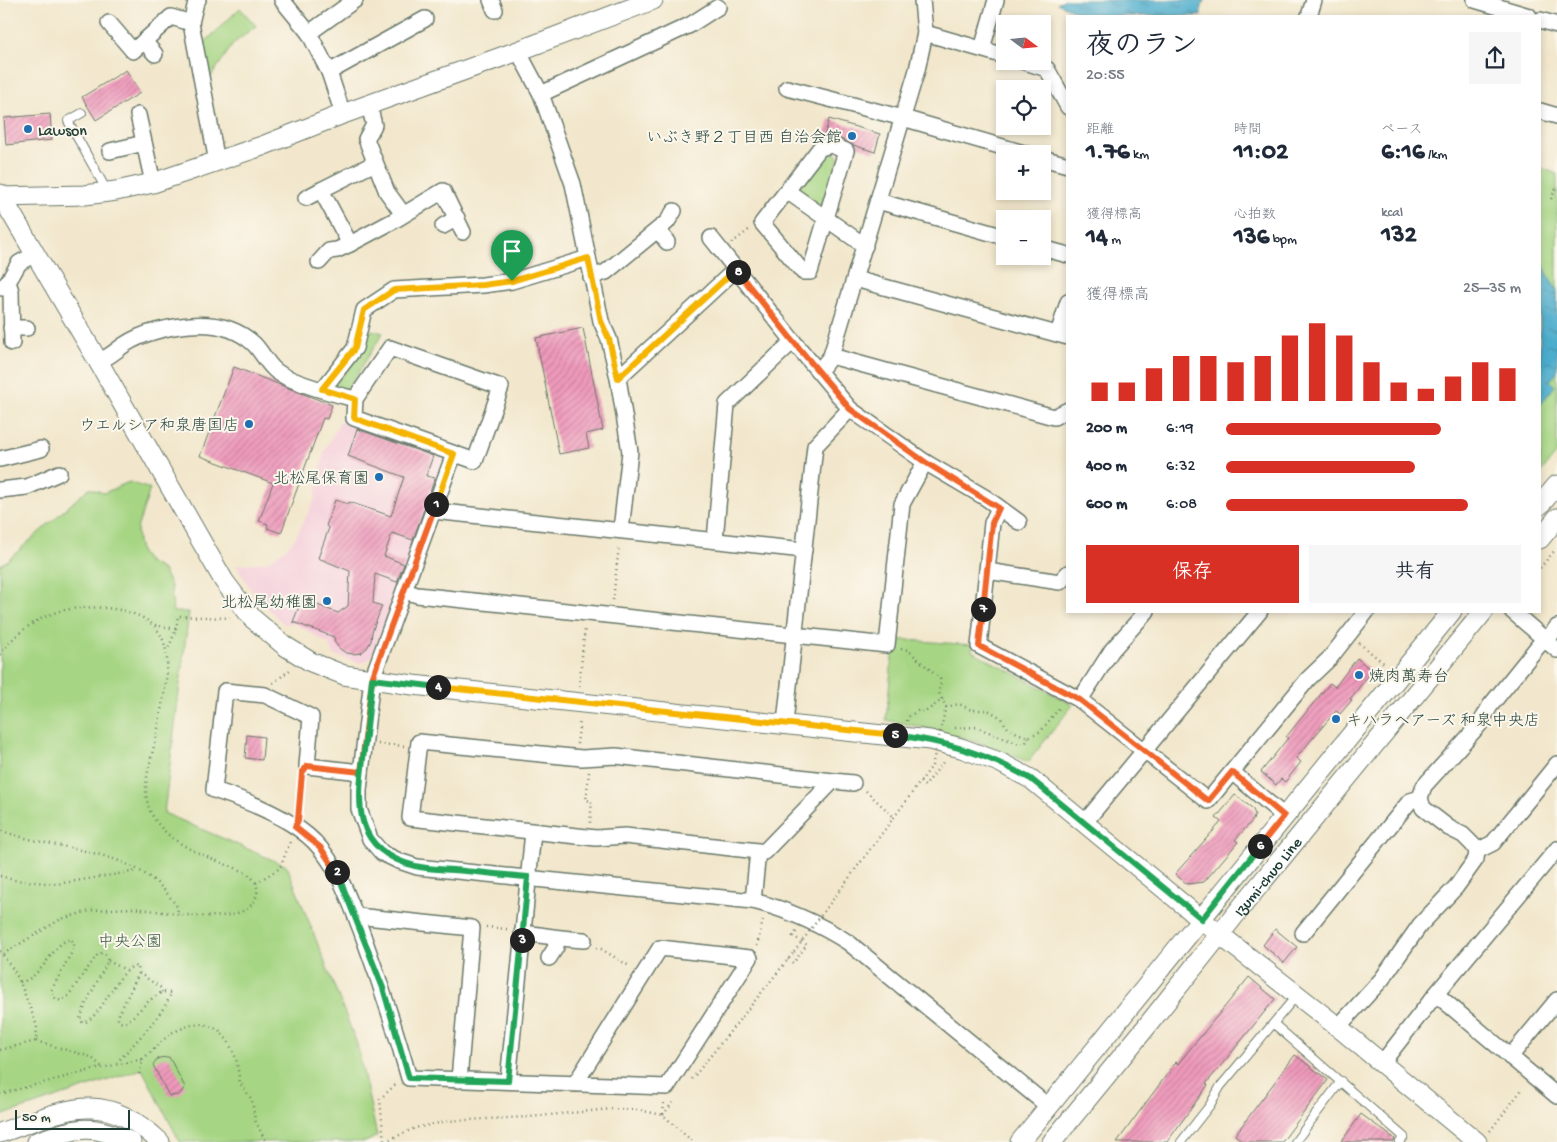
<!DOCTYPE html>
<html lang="ja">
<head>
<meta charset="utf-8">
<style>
	body { margin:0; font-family:"Gochi Hand","Klee One",sans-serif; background:#f6f6f7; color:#1f2937; height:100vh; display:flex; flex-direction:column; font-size:19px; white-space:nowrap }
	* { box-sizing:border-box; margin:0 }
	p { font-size:16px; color:#747a83 }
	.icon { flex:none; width:28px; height:28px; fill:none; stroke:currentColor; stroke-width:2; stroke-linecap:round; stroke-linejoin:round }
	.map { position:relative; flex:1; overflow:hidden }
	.panel { position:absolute; left:1066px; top:15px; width:475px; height:598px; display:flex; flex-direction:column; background:#fff; border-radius:0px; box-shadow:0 2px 8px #0003 }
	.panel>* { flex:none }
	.needle { width:32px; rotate:106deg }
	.controls { position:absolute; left:996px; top:15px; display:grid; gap:10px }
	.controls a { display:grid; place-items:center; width:55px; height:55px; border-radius:0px; background:#fff; box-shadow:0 2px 8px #0003; font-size:25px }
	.scale { position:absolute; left:15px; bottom:12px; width:115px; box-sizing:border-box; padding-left:5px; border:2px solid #1f3d34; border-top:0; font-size:14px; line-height:18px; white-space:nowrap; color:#1f3d34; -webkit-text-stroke:4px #fbf7ec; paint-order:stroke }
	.pin { position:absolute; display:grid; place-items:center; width:42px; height:42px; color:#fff; margin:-51px -21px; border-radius:50% 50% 50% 0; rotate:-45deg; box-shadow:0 0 5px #0007 }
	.pin .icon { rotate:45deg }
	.km { position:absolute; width:25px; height:25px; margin:-12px; border-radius:50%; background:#222; color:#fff; font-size:14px; line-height:25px; text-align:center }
	.round { display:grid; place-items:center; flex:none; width:52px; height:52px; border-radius:0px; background:#f6f6f7 }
	.head { display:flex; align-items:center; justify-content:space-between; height:85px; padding:0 20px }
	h1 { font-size:28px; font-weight:700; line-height:38px }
	.figures { display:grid; grid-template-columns:repeat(3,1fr); gap:8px; height:85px; padding:5px 20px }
	.figures div { display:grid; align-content:center }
	.figures b { font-size:25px; font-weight:700 }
	.figures small { font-size:14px; font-weight:400 }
	.figures p { font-size:14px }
	.chart { height:140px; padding:10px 20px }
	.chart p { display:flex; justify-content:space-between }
	.chart svg { width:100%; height:90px; margin-top:5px; stroke:#d93025; stroke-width:6 }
	.primary-button { display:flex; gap:10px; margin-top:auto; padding:10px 20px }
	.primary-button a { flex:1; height:58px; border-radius:0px; background:#d93025; color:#fff; font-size:20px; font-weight:700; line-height:58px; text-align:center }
	.primary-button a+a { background:#f6f6f7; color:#1f2937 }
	ul { padding:0 20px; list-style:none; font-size:16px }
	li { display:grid; grid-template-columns:80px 60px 1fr; align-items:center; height:38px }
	li i { height:12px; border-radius:6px; background:#d93025 }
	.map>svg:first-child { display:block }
</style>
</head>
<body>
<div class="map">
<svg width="1557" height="1142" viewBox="0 0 1557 1142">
	<defs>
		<pattern id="water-ripples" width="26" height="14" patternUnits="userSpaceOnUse" patternTransform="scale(1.25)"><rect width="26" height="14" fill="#4eadcd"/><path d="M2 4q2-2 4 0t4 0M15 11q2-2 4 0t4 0" fill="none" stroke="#408ea7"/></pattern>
		<pattern id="building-hatch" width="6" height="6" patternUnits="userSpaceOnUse" patternTransform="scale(1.25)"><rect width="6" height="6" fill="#f09abc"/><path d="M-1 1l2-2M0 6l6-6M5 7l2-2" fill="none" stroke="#c27f9a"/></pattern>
	</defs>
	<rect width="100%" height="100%" fill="#fbf7ec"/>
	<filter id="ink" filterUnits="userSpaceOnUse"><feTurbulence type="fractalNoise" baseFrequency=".02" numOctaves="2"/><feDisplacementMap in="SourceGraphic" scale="10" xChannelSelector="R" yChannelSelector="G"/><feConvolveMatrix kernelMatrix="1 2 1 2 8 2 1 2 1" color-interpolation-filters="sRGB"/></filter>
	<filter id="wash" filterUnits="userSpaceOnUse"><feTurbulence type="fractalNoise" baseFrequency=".0096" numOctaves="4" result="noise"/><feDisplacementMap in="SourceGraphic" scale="20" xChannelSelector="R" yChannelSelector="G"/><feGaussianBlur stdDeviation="1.12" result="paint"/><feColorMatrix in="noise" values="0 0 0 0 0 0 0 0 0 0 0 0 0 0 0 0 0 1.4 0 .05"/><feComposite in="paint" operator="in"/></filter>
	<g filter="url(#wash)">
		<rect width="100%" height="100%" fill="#f2e7cc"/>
		<polygon fill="#f5cfdb" points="340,422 448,455 410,558 371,658 361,663 334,655 329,644 294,623 284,624 269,610 252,591 236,565 267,562 285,549 295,539 315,499 324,452"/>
		<g fill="#a6d583" stroke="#62895c">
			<polygon points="240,8 256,26 234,43 210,78 203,44"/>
			<path d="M 829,151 L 836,154 L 839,159 L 825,205 C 813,206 801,196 797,185 L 822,153 Z"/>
			<polygon points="1540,167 1557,174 1557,453 1540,473"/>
			<polygon points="367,329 383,333 348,389 337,389 335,382"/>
			<polygon points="129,482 150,489 137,529 138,542 141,553 147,561 163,570 171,586 173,612 189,612 164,813 287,866 357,1044 377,1136 366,1142 180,1142 142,1069 0,1116 0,565 8,560 89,488 104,493"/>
			<path d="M 894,639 L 972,645 L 972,651 L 1073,705 L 1028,762 C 982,741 936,729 886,720 Z"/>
		</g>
		<g fill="url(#water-ripples)" stroke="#367580">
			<polygon points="1064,0 1206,0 1201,5 1201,16 1085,16 1057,3"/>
			<polygon points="1540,259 1557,292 1557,372 1550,381 1555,386 1540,405"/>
		</g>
		<g id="blocks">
			<g fill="url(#building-hatch)">
				<polygon points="126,70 140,93 96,120 82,97"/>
				<polygon points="50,114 52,140 6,145 4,118"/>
				<polygon points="829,119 880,134 875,152 853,145 834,136 824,137"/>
				<polygon points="583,328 603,430 586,434 589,448 559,454 536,338"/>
				<polygon points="234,367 332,405 327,419 323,418 281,533 267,528 268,524 259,521 273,483 200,456"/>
				<polygon points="357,429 433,456 426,476 435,478 413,540 392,533 384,556 404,564 397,582 375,574 373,603 382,606 372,632 371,641 367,648 361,653 353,654 346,653 340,649 335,643 334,637 293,622 302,599 338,613 348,606 350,571 318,558 329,528 326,526 335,500 348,504 349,502 391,516 404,477 348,456"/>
				<polygon points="1357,658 1372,671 1350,699 1352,700 1340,714 1336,711 1296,758 1301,762 1285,782 1281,779 1276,785 1261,772 1288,738 1286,737 1330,683 1335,687"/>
				<polygon points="247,735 264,737 262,760 245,758"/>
				<polygon points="1235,795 1252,808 1255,814 1253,820 1235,840 1238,842 1204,882 1187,884 1175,874 1221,822 1216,818"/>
				<polygon points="1275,929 1297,947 1284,963 1263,945"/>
				<polygon points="1249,977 1275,999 1206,1084 1208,1085 1167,1142 1117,1142 1176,1062 1178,1064"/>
				<polygon points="1295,1055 1328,1080 1282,1142 1243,1142 1235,1135"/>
				<polygon points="169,1057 185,1087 179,1095 169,1096 153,1065 159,1058"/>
				<polygon points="1361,1114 1395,1139 1394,1142 1341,1142"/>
			</g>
		</g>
	</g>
	<g filter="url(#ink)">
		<use href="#blocks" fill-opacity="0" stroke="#697869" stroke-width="1"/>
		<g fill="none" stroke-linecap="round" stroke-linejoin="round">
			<defs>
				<g id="service">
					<polyline points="82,113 68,121 107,191"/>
					<polyline points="1274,1024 1404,1137 1400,1142"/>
					<polyline points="1181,1142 1210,1105 1220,1087 1297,995"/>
					<polyline points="1295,1142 1341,1081"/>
				</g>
				<g id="minor">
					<polyline points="198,0 196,2 191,23 217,162"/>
					<polyline points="282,0 309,33 329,72 343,114"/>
					<polyline points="491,0 495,10"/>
					<polyline points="1475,0 1529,16"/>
					<polyline points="1309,16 1314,0"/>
					<polyline points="1540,20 1557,25"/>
					<polyline points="109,23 133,51 171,17 191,23"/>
					<polyline points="309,33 355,0"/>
					<polyline points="925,33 1005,56"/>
					<polyline points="144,41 155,54"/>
					<polyline points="982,49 996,0"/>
					<polyline points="518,51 541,94 573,184 601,321 609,339 618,378 630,452 621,530"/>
					<polyline points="1022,61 1047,69 1068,107"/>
					<polyline points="329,72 425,19"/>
					<polyline points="787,88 903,118 1027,154"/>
					<polyline points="541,94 690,25 718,7"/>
					<polyline points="369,105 374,125 366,139 387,192 403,214"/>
					<polyline points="1540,111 1557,116"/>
					<polyline points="138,115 153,183"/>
					<polygon points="831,145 846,151 810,272 803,272 762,223 820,148"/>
					<polyline points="110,151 144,143"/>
					<polyline points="1042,158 1068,165"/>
					<polyline points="787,191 865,246"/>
					<polyline points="306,198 321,190"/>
					<polyline points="878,201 1005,237"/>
					<polyline points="443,226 457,218"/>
					<polyline points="658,230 667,242"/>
					<polyline points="711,238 793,341 850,409 925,462 986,498 1019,522"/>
					<polyline points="350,244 321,190 375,163"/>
					<polyline points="1042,248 1068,255"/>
					<polyline points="319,262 329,251 337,250 350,244 395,220 443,191 463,232"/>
					<polyline points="591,277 606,272 667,222 674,211"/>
					<polyline points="855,279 1068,337"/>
					<polyline points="8,282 11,291 12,343"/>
					<polyline points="2,288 8,282 19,263 35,254"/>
					<polyline points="11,328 27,328"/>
					<polyline points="1058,334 1068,302"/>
					<polygon points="390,348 501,387 475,461 354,418 355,399"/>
					<polyline points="831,356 1054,417 1068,410"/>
					<path d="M 98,361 C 109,358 115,351 124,345 C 133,339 145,334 156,331 C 189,322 228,319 254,344 C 262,352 267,364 276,371 C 291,383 335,394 355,399"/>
					<polyline points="819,371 831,356 917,70 925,33 922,0"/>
					<polyline points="618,378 736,269"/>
					<polyline points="323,389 355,348 364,310 394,290 483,285 512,281 588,258"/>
					<polyline points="0,459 41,449"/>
					<polyline points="0,490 27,487 59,473"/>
					<polyline points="999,508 992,523 979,646 1080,700 1208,801 1308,679 1330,658 1367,611"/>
					<polyline points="433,511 454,454"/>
					<polyline points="715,540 727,404 793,341"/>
					<path d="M 804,550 L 433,511 L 372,679 L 359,790 L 359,809 L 370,839 L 382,853 L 399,861 L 417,867 L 753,901 C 789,910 818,923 849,943 L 1049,1107"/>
					<polyline points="987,571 1060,582 1068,573"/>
					<polyline points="405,591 417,595 887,645 902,504 925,462"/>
					<polyline points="1512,611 1557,650"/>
					<polyline points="1080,700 1112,650 1147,611"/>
					<polyline points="785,723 815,446 850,409"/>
					<path d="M 361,772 L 307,766 L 311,717 L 265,695 L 225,691 L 214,790 C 248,801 297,820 320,848 C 340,871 350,902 361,930 C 379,979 395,1028 409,1078 L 667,1087 L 750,958 L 660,948 L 575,1084"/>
					<polyline points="1232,772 1284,816"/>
					<polyline points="833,781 853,783"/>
					<polyline points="1085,822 1260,611"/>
					<polyline points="1477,851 1493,843 1557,764"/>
					<polyline points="753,901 758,851 625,836 596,838 410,818 419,742 582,758 616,756 833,781 764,852 758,851"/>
					<polyline points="356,916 472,928 459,1080"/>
					<path d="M 522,933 C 543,935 563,939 584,940"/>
					<polyline points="1303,933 1410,801 1420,798"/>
					<polyline points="549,958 556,947 556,938"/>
					<polyline points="1436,994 1557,1096"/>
					<polyline points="1338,1027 1382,979 1420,925 1456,887 1476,859 1477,851 1473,845 1463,835 1449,828 1423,808 1420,798 1424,786 1480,724 1490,706 1539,645 1546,641 1557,627"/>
					<polyline points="1510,1057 1557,1000"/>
					<polyline points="1382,1063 1436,994 1557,849"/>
					<polyline points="508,1081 533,832"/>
				</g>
				<g id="tertiary">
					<polyline points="0,194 98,361 224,581 252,618 285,646 311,662 344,675 413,685 930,740 961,748 999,762 1031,779 1219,934 1338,1027 1477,1142"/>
					<polyline points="0,197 85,195 116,191 153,183 262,146 343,114 518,51 653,0"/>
					<polyline points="1540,505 1557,485"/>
					<polyline points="1540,539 1557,518"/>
					<path d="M 0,1133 C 66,1110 102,1087 160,1142"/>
					<path d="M 36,1142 C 77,1128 90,1122 131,1142"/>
					<path d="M 1020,1142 C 1164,965 1307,787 1452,611"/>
					<path id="s1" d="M 1052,1142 L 1147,1026 L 1243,905 L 1484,611"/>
				</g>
			</defs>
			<use href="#service" stroke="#697869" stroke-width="10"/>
			<use href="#minor" stroke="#697869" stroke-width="18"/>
			<use href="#tertiary" stroke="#697869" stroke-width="21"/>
			<g stroke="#697869" stroke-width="2.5" stroke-dasharray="1 4" stroke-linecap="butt">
				<polyline points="1551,199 1557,186"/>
				<polyline points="732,243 750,229"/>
				<polyline points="1540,568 1555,550"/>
				<polyline points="613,600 619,546"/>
				<polyline points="155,625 176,629 168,650"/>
				<polyline points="176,629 178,616 230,618"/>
				<polyline points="1359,643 1386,665"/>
				<path d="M 901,649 L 908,650 L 940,679 C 942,685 939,686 939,691 C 939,696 944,702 946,707 L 959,704 L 971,710 L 988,710 L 1000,717 L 1008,728 L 1017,733 L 1028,737 L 1041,731 L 1060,707"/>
				<path d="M 0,655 C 13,634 37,618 60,611 C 79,606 112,606 131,613 C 176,627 169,668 162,705 C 160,718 158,730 155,742 C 150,764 140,791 151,813 C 166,842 198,853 227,865 C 235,868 245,871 251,877 C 257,882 259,890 256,897 C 247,923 198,916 177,914 L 178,908 C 170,897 163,887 152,879 C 111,847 48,849 0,830"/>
				<polyline points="273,683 290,670"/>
				<polyline points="579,686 585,627"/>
				<polyline points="907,721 908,717 919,710 925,712 943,699"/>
				<polyline points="955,728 976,727 1019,744 1026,743 1028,737"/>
				<polyline points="378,744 405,746"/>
				<polyline points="577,744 580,719"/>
				<polyline points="589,772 586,800 592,801 590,823"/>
				<polyline points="920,782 925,786 944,761"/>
				<polyline points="866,791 894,817"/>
				<polyline points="299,810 302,778"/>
				<polyline points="0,876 14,880 57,884 137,871"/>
				<polyline points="256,883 280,868 290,842"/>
				<polyline points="840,890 932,766"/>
				<polyline points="486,927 507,929"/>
				<polyline points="757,946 763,920"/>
				<polyline points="596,948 601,949 631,967"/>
				<polyline points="0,951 16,974 20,982 37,1026 36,1041 0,1050"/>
				<polyline points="3,954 61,919 93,910 134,908 177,914"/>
				<polyline points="788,959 793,963 807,945 793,936 797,931"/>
				<polyline points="108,961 126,970"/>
				<polyline points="139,973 161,988 162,992"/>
				<path d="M 20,982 C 43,979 53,941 71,939 L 74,943 L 74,948 L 51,991 C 53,997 55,999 62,1001 L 68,996 L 98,954 L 102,953 L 106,955 L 108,961 L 87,1001 L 80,1019 L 83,1023 C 102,1017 113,978 133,966 L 138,967 L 139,973 L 118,1016 L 118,1020 L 122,1023 L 127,1022 L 150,1000 L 162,992 L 171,993 C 164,1015 130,1047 114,1066"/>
				<polyline points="36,1041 91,1057 103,1068"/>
				<polyline points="139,1074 143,1059 171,1033 190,1025 204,1024 219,1030 228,1041 236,1058 240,1083 252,1100 255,1120 266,1142"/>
				<polyline points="692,1079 794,952"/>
				<polyline points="395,1085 380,1099 384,1142 415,1128 448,1121 529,1117 611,1109 638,1110 663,1115 693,1142"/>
				<polyline points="0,1094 92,1070 143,1059"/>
				<polyline points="663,1114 664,1102"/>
				<polyline points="663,1115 674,1101"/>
				<polyline points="1490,1131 1523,1088"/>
			</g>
			<use href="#service" stroke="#fff" stroke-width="8"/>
			<use href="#minor" stroke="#fff" stroke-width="15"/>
			<use href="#tertiary" stroke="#fff" stroke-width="19"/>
			<g stroke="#697869" stroke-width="2.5" stroke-dasharray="1 4" stroke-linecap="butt">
				<polyline points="932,766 946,707"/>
				<polyline points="794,952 840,890"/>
			</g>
		</g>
	</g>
	<g fill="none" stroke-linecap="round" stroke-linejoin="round" filter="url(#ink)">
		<defs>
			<polyline id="split-1" points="436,504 454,454 354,418 355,399 322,389 355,348 364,310 394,290 483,285 512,281"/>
			<polyline id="split-2" points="337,872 320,847 295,827 298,820 302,773 307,766 361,772 372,679 380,656 436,504"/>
			<polyline id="split-3" points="337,872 383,988 409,1078 508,1081 522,940"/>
			<path id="split-4" d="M 438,687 L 372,679 C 370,703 367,727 364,751 C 357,804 352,850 415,866 C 427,869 440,869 453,870 C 478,872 503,875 528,877 L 522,940"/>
			<polyline id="split-5" points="438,687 895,735"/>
			<path id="split-6" d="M 895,735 C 948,742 984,753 1031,779 L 1202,919 L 1260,846"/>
			<polyline id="split-7" points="983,609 979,646 1080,700 1208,801 1232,772 1284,816 1260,846"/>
			<polyline id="split-8" points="738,272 793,341 850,409 925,462 999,508 992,523 983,609"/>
			<polyline id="split-9" points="512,281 588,258 601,321 609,339 618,378 736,269 738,272"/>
		</defs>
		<use href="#split-1" stroke="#fff" stroke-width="10"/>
		<use href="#split-2" stroke="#fff" stroke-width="10"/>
		<use href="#split-3" stroke="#fff" stroke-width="10"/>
		<use href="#split-4" stroke="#fff" stroke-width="10"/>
		<use href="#split-5" stroke="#fff" stroke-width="10"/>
		<use href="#split-6" stroke="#fff" stroke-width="10"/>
		<use href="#split-7" stroke="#fff" stroke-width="10"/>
		<use href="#split-8" stroke="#fff" stroke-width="10"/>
		<use href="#split-9" stroke="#fff" stroke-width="10"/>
		<use href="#split-1" stroke="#f5b400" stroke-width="6"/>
		<use href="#split-2" stroke="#f0652b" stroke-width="6"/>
		<use href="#split-3" stroke="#22a559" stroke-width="6"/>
		<use href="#split-4" stroke="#22a559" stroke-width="6"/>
		<use href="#split-5" stroke="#f5b400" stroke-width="6"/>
		<use href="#split-6" stroke="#22a559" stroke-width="6"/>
		<use href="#split-7" stroke="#f0652b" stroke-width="6"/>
		<use href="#split-8" stroke="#f0652b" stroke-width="6"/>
		<use href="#split-9" stroke="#f5b400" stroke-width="6"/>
	</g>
	<g fill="#1f6fb2" stroke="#fbf7ec" stroke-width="2">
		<circle cx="28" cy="129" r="5"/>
		<circle cx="852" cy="136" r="5"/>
		<circle cx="249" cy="424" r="5"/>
		<circle cx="379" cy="477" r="5"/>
		<circle cx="327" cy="601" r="5"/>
		<circle cx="1359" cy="675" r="5"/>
		<circle cx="1336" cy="719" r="5"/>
	</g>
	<g text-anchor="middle" stroke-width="4" stroke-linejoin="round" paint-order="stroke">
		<g font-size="16" fill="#1f3d34" stroke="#fbf7ec" text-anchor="end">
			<text x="38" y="135" text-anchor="start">Lawson</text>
			<text x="842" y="142">いぶき野２丁目西 自治会館</text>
			<text x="239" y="430">ウエルシア和泉唐国店</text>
			<text x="369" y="483">北松尾保育園</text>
			<text x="317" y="607">北松尾幼稚園</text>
			<text x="1369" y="681" text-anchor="start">焼肉萬寿台</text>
			<text x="1346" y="725" text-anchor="start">キハラヘアーズ 和泉中央店</text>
		</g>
		<g font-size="16" fill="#1f3d34" stroke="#fbf7ec">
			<text dy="6" stroke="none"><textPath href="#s1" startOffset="342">Izumi-chuo Line</textPath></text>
		</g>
		<g font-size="16" fill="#3a5b44" stroke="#fbf7ec">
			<text x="130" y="946">中央公園</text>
		</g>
	</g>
</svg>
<div class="controls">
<a><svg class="needle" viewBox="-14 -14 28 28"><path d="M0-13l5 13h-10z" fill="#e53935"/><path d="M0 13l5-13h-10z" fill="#747a83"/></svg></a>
<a><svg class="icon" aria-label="locate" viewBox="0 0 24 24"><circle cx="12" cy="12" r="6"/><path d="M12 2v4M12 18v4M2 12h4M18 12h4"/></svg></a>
<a>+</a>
<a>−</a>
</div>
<div class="scale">50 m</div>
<div class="pin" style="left:512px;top:281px;background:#1e9e55"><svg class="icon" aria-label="arrive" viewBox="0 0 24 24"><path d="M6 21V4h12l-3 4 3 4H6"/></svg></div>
<b class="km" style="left:436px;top:504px">1</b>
<b class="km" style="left:337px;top:872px">2</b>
<b class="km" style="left:522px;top:940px">3</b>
<b class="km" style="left:438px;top:687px">4</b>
<b class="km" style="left:895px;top:735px">5</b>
<b class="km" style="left:1260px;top:846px">6</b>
<b class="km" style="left:983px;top:609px">7</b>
<b class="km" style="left:738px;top:272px">8</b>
<section class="panel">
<div class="head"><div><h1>夜のラン</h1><p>20:55</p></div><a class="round"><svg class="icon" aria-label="share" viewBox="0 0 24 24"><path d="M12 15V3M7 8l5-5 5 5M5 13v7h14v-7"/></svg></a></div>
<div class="figures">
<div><p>距離</p><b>1.76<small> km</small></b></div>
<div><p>時間</p><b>11:02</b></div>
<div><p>ペース</p><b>6:16<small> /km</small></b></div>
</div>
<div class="figures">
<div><p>獲得標高</p><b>14<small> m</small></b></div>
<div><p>心拍数</p><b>136<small> bpm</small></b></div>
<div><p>kcal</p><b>132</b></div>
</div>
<div class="chart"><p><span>獲得標高</span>25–35 m</p>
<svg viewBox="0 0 160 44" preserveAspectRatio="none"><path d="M5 44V35M15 44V35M25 44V28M35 44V22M45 44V22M55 44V25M65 44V22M75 44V12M85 44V6M95 44V12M105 44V25M115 44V35M125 44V38M135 44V32M145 44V25M155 44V28"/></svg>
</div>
<ul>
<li><b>200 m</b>6:19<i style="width:73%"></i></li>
<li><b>400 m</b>6:32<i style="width:64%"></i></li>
<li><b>600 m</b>6:08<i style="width:82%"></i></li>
</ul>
<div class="primary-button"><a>保存</a><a>共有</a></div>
</section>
</div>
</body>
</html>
